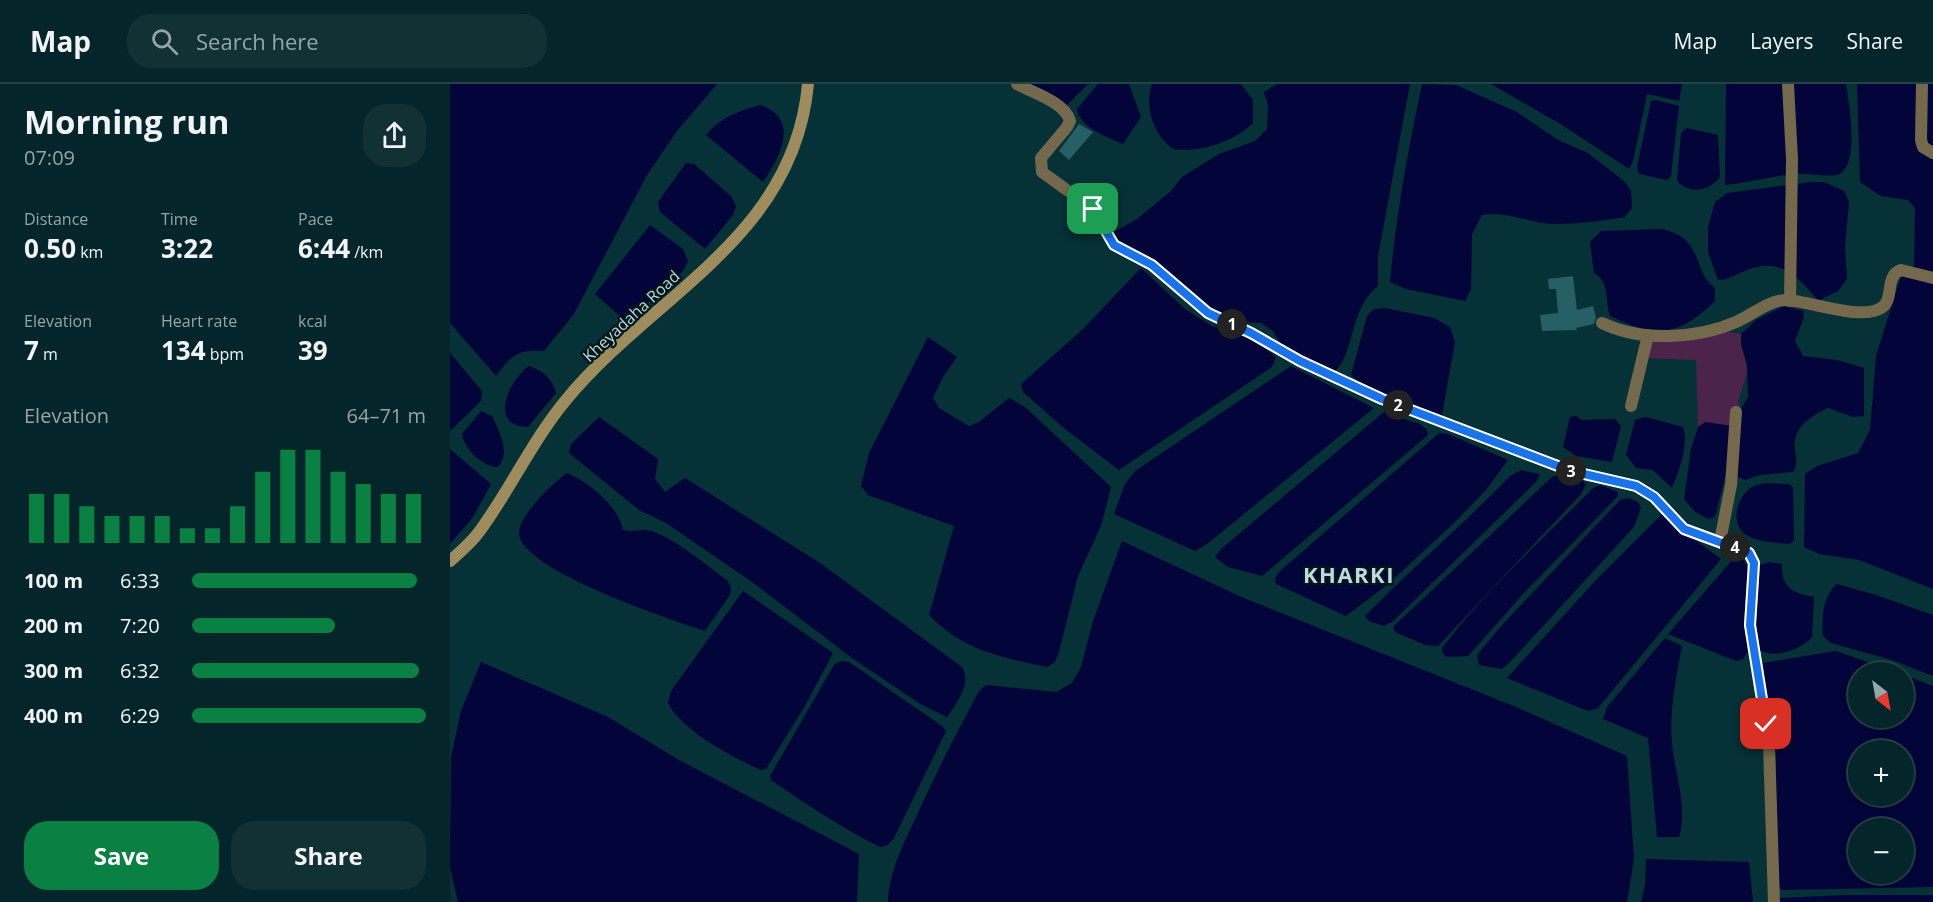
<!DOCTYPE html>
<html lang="en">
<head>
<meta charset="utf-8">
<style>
	body { margin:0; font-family:"Open Sans",sans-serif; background:#123135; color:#f1f3f6; height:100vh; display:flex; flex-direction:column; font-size:22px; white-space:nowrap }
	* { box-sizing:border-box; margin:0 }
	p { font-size:20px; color:#97a5a8 }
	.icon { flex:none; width:33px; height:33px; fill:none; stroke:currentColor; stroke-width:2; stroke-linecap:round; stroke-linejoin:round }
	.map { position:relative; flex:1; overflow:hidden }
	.panel { display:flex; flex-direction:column; background:#042529; width:450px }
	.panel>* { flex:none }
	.needle { width:39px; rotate:149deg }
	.fabs { position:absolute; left:1398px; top:578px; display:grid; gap:12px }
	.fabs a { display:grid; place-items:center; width:66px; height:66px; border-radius:50%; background:#042529; box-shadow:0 3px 9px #0003,0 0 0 2px #254246; font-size:30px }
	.pin { position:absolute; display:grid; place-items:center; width:51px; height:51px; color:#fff; margin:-26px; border-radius:12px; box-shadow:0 3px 9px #0006 }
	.km { position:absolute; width:30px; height:30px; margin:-15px; border-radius:50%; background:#222; color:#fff; font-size:16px; line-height:30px; text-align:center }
	.round { display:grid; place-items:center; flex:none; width:63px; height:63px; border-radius:24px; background:#123135 }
	.overview { display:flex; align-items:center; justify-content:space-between; height:102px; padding:0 24px }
	h1 { font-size:33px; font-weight:700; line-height:45px }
	.metrics { display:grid; grid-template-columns:repeat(3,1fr); gap:9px; height:102px; padding:6px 24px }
	.metrics div { display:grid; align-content:center }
	.metrics b { font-size:26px; font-weight:700 }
	.metrics small { font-size:16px; font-weight:400 }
	.metrics p { font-size:16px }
	.chart { height:168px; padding:12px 24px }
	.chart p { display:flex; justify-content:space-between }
	.chart svg { width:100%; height:108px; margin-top:6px; stroke:#0b8043; stroke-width:6 }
	.button { display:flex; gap:12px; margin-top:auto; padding:12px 24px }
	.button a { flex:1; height:69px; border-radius:24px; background:#0b8043; color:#fff; font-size:24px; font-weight:700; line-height:69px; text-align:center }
	.button a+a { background:#123135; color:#f1f3f6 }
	ul { padding:0 24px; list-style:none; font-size:20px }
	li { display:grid; grid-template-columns:96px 72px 1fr; align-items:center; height:45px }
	li i { height:15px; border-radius:8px; background:#0b8043 }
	header { display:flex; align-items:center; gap:36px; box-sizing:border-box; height:84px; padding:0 30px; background:#042529; border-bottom:2px solid #254246 }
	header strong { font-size:28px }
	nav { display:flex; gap:33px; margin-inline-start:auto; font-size:21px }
	.search { width:420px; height:54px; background:#123135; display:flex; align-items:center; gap:15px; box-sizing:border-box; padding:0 21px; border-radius:24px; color:#97a5a8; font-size:22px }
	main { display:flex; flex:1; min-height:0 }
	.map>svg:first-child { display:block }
</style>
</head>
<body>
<header>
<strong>Map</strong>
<div class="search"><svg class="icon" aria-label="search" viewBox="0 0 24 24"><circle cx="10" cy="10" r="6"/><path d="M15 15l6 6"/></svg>Search here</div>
<nav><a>Map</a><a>Layers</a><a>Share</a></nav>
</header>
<main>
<section class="panel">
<div class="overview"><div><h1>Morning run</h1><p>07:09</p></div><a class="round"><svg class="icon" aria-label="share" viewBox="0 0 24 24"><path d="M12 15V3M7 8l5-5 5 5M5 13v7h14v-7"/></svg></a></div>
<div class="metrics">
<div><p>Distance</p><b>0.50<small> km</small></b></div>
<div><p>Time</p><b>3:22</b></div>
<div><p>Pace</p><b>6:44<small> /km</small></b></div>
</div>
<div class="metrics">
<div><p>Elevation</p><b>7<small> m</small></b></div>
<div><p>Heart rate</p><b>134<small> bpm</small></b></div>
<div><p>kcal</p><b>39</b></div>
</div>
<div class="chart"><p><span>Elevation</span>64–71 m</p>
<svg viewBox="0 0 160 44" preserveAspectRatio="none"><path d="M5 44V24M15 44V24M25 44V29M35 44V33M45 44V33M55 44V33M65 44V38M75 44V38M85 44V29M95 44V15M105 44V6M115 44V6M125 44V15M135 44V20M145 44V24M155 44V24"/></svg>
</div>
<ul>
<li><b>100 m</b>6:33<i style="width:96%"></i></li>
<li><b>200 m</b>7:20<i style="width:61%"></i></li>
<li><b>300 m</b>6:32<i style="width:97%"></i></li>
<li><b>400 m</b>6:29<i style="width:100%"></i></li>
</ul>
<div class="button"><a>Save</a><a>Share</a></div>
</section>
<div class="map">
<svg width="1483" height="818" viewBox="0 0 1483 818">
	<rect width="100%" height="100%" fill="#053137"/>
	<polygon fill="#4c234b" points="1267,246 1291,250 1297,289 1288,317 1291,325 1291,340 1282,342 1256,338 1248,343 1246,276 1192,274 1198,251"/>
	<g fill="#030439" fill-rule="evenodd">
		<path d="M 0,0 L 267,0 L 227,47 L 197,91 L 124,230 L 94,267 C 68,265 61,271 46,292 L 0,239 Z"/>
		<polygon points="571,0 638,0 616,22"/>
		<path d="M 648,0 L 679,0 L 691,33 L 673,60 C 656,52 630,44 627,25 Z"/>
		<path d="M 702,0 L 791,0 L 803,16 L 803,39 C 784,58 749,69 723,65 C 703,51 694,22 702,0 Z"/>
		<path d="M 827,0 L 960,0 L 928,172 L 928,202 C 899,224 905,271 884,288 L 833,264 L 823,247 L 811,239 L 790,238 L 758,225 L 665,158 L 662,149 L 687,135 L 721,107 L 732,93 L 769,70 L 805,57 L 817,45 L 818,21 L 814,8 Z"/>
		<path d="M 972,0 L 1006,1 L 1067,28 L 1108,56 L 1138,69 L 1175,98 L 1181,107 L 1182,124 L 1175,133 C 1152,137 1128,140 1105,140 C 1080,140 1056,126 1032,131 L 1022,150 L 1021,205 L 1015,217 L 956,205 L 940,198 C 946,131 958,66 972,0 Z"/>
		<polygon points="1041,0 1232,0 1229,17 1197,10 1183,77 1179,85 1112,41"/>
		<path d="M 1276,0 L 1396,0 C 1399,18 1411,86 1386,91 C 1373,93 1358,89 1344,90 C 1321,92 1299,99 1275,101 Z"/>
		<polygon points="1407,0 1483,0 1483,188 1464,184 1465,124 1458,116 1431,112 1410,98"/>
		<polygon points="1206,16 1229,22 1221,92 1217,96 1189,90 1187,83 1201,17"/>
		<path d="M 310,21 C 350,34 331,72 313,98 L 256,51 C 271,33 289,27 310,21 Z"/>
		<path d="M 1237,44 L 1268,51 L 1270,94 C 1256,107 1242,111 1227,97 L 1231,49 Z"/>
		<polygon points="236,79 244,80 281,112 286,122 283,131 255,165 210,128 208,118"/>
		<path d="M 1361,98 L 1374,98 L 1394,107 L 1399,118 L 1395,163 L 1397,195 L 1388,207 L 1368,217 C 1349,192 1328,172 1295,187 C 1286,190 1278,196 1268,196 L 1258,168 L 1258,143 L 1265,118 L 1277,109 Z"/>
		<polygon points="200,141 233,165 238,177 233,187 179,236 174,236 145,210"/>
		<path d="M 1212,145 C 1256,155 1241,187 1265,204 L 1265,217 C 1228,253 1206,254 1160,232 C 1155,217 1160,197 1144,189 L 1140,158 L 1151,147 Z"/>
		<polygon points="691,184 735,225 762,242 783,247 813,262 826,273 822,283 669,386 615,345 573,308 571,300 632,246"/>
		<polygon points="1451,192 1483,199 1483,505 1409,476 1369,470 1354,463 1355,390 1367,382 1408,369 1420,346 1426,272"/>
		<path d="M 1334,222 L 1353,227 L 1354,233 L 1345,257 L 1353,272 L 1387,276 L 1414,284 L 1414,332 L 1403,333 L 1378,324 C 1365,330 1348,339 1345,356 C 1343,368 1350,377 1343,388 L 1310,391 L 1295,396 L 1288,393 L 1285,384 L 1291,325 L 1298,313 L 1297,280 L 1291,261 L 1291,250 L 1306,236 Z"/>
		<path d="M 935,224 L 984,234 L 1000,243 L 1005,258 L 992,331 C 970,330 916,307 901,291 L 917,232 L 924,225 Z"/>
		<path d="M 478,253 L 507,273 L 493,293 L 483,314 L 489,324 L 519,342 L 529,338 L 559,314 L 575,323 L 661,403 L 651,442 L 628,492 L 609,568 L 605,578 L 597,583 C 551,573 514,567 479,531 L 504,442 L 418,411 L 411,402 L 419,369 Z"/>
		<polygon points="0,269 32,307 31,317 0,347"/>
		<path d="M 79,282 C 93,287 102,294 106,309 L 78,343 C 37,342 59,296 79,282 Z"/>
		<polygon points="841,282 924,324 757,460 745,467 664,430 675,400 685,387"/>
		<path d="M 31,327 L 42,332 C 49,347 61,369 48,383 C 33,383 14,365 12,350 Z"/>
		<polygon points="934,328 970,340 977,346 978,351 812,492 778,483 765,473 771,465"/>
		<polygon points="1126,332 1132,336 1165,335 1171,342 1162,378 1126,372 1113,363 1120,333"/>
		<path d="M 149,333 L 208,375 L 205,395 L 215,408 L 235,394 L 370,479 L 512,583 C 522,599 507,619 497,633 L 472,621 L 402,574 L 302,498 L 216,439 L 189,426 L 119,369 L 121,360 Z"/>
		<path d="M 1196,333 L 1233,343 C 1239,361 1229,387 1222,404 L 1203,386 L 1186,384 L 1176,371 L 1185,336 Z"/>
		<polygon points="1255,338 1282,342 1278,381 1266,430 1263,434 1258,435 1244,427 1234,415 1241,365 1248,343"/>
		<polygon points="989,349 998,350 1058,376 1036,406 1003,440 937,501 896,532 826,500 825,494 830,487"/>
		<polygon points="0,365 41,400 23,433 0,460"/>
		<path d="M 1071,386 L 1090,390 L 1086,398 L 942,538 L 934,542 L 919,537 L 915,532 C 962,484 1014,440 1060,392 Z"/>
		<path d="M 117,389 C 139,399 168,421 173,446 C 183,449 192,444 201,447 C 228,456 254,480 277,496 L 281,503 L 280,511 L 255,547 C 222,536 70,486 69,449 C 69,431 103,399 117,389 Z"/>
		<path d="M 1103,392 C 1115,392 1128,390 1136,400 L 1131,410 L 988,562 L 975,561 L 945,548 L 943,543 Z"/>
		<path d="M 1315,399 L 1339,400 L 1343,403 L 1344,456 L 1340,460 C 1327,459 1310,458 1298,452 C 1279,442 1286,413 1302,403 C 1306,401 1311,400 1315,399 Z"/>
		<path d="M 1150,401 L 1168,408 L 1168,412 L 1074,509 L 1018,572 L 997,573 L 993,570 L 992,564 C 1036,506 1092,456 1143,404 Z"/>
		<polygon points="1179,414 1188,418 1191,424 1184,443 1061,577 1052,585 1029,581 1027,571 1053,540 1170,416"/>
		<polygon points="1215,427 1241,453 1271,475 1148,624 1138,627 1057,594 1145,497"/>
		<path d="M 672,457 L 789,512 L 1066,623 L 1177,672 L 1184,775 L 1177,818 L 438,818 C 439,787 454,759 467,731 C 486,689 507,648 529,607 L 536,601 L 606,608 L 622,599 L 631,583 L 643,537 Z"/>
		<polygon points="1284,474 1294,476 1299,487 1296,516 1300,565 1293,575 1286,577 1218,550"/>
		<path d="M 1319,478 L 1332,480 C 1331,504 1343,509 1364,513 L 1362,553 C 1351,566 1323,576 1308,565 L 1303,533 L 1310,481 Z"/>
		<path d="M 1387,500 L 1426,511 L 1483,531 L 1483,592 L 1442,576 L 1381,559 L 1373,552 C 1372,534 1372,513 1387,500 Z"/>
		<path d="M 293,507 L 383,569 L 356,620 L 316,685 L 311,686 C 283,674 231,646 218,619 L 221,607 Z"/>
		<path d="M 1215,554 L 1232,562 C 1226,593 1219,629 1222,660 C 1225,690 1238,724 1229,753 L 1207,753 L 1198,654 L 1153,635 L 1157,623 Z"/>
		<path d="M 1386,567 L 1446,588 L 1408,588 L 1408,633 L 1454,633 L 1454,591 L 1483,602 L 1483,803 L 1334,806 L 1328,804 L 1325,663 L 1313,579 ZM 1408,666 L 1454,666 L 1454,711 L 1408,711 ZM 1408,744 L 1454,744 L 1454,789 L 1408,789 Z"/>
		<path d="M 391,577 L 399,578 L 492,642 L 496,647 L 444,754 L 438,761 L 430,763 C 392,744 356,720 321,696 L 320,692 L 384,581 Z"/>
		<polygon points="31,578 158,633 229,676 409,770 407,818 8,818 0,784 1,673 11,627"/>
		<polygon points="1196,775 1299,778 1303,818 1191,818 1195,801"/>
		<polygon points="1396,811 1483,811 1483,818 1328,818 1328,814"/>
	</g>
	<g fill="#275f67">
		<polygon points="629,40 643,48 619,76 609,67"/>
		<polygon points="1123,192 1127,226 1143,222 1146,234 1144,240 1126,244 1127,246 1092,247 1090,231 1108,229 1106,205 1099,205 1098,195"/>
	</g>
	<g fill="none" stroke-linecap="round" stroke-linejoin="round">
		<g stroke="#75694d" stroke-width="12">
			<path d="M 567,0 C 583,9 615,18 620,37 L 617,43 L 591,74 L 592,88 L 643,125 L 664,161 L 702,181 L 758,229 L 801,249 L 850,277 L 932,315 L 1121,387 L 1186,402 L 1204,413 L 1234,445 L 1299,469 L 1304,479 L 1300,541 L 1319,660 L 1324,818"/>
			<polyline points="1338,0 1342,75 1340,217"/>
			<polyline points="1472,0 1471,56 1473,63 1483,69"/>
			<path d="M 1152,239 C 1191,258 1247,255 1286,238 C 1302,231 1319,216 1336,216 C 1361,217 1411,237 1431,224 C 1445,216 1434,192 1451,186 L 1483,194"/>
			<polyline points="1181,322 1198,251"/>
			<polyline points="1270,457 1281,401 1286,328"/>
		</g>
		<path stroke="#9f8c5e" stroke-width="12" d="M 0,477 C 10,468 21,459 29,448 C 60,406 82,357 116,316 C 203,210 344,154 358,0"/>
	</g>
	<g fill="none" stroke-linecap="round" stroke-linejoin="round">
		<defs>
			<polyline id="route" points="643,125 664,161 702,181 758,229 801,249 850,277 932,315 1121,387 1186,402 1204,413 1234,445 1299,469 1304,479 1300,541 1316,640"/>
		</defs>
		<use href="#route" stroke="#fff" stroke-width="12"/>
		<use href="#route" stroke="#1a73e8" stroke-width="8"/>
	</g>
	<g text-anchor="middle" stroke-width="4.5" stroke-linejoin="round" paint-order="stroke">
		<g font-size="16" fill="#bed9dd" stroke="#02171a">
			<text transform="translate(181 232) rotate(-43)" y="6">Kheyadaha Road</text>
		</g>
		<g font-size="22" font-weight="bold" letter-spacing="1.5" fill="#bed9dd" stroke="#02171a">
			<text x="899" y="499">KHARKI</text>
		</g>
	</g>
</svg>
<div class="fabs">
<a><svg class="needle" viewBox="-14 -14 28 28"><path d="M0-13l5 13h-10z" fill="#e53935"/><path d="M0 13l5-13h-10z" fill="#97a5a8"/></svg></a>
<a>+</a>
<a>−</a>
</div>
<div class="pin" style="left:643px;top:125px;background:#1e9e55"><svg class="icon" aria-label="arrive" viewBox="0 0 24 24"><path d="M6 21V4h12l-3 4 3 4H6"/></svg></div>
<div class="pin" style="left:1316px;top:640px;background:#d93025"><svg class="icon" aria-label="check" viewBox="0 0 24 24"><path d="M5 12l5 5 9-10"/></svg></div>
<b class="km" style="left:782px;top:240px">1</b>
<b class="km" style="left:948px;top:321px">2</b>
<b class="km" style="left:1121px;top:387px">3</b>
<b class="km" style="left:1285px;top:463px">4</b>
</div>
</main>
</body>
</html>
